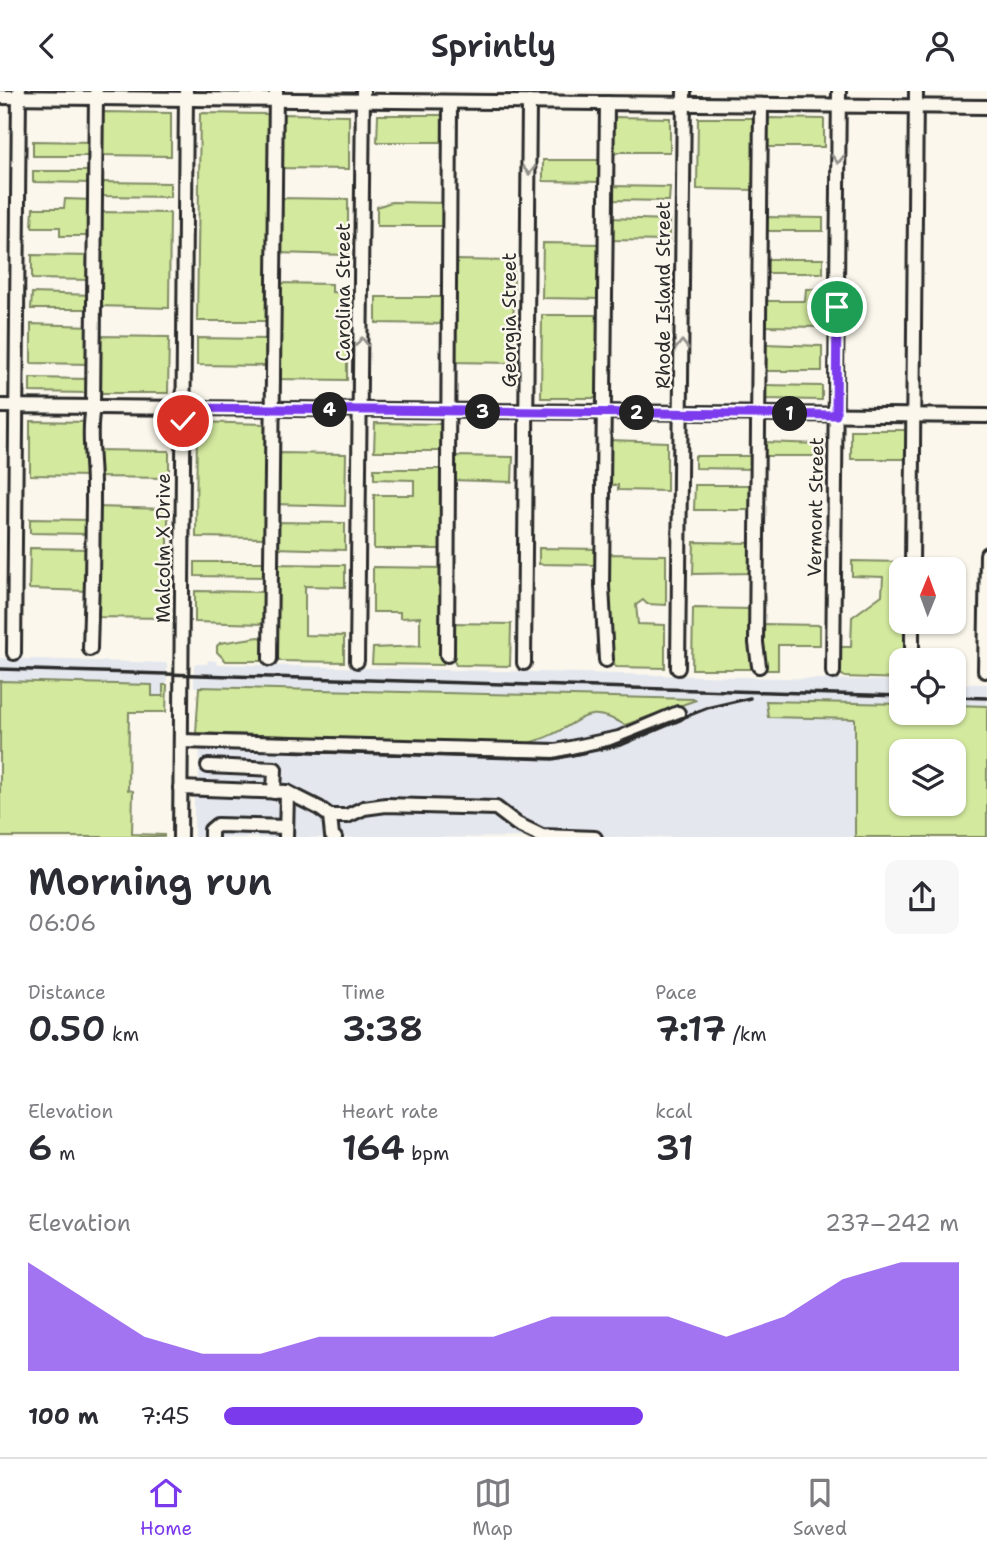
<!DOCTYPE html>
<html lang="en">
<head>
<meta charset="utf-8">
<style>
	body { margin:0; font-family:"Shantell Sans",sans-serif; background:#f7f7f7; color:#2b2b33; height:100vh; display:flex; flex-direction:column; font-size:26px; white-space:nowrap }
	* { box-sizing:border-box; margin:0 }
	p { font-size:23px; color:#7c7c81 }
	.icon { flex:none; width:38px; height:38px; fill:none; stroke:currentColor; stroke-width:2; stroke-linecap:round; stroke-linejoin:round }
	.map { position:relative; height:746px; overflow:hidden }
	.drawer { display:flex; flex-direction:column; background:#fff; flex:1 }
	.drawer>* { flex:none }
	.needle { width:46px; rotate:1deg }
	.buttons { position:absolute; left:889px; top:466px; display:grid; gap:14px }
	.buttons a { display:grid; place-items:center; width:77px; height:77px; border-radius:14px; background:#fff; box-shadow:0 2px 5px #0004; font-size:35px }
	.pin { position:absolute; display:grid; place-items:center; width:60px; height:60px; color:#fff; margin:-30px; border:4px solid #fff; border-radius:50%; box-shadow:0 2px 7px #0007 }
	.km { position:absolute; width:35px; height:35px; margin:-18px; border-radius:50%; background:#222; color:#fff; font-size:19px; line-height:35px; text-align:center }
	.round { display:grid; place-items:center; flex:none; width:74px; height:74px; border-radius:14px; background:#f7f7f7 }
	.headline { display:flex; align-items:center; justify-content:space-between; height:119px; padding:0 28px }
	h1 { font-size:38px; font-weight:600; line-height:52px }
	.figures { display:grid; grid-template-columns:repeat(3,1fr); gap:10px; height:119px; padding:7px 28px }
	.figures div { display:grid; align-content:center }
	.figures b { font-size:35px; font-weight:600 }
	.figures small { font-size:19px; font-weight:400 }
	.figures p { font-size:19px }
	.chart { height:196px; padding:14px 28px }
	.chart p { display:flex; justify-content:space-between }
	.chart svg { width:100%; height:126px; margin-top:7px; fill:#7c3aed; opacity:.7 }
	ul { padding:0 28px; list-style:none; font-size:23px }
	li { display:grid; grid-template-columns:112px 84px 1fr; align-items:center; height:52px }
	li i { height:18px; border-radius:9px; background:#7c3aed }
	header { display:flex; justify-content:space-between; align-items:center; height:91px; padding:0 28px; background:#fff; font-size:32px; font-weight:600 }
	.dock { display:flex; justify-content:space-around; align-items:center; height:98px; border-top:2px solid #e1e1e2; background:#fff; font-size:19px; color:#7c7c81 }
	.dock a { display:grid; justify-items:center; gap:4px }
	.dock .current { color:#7c3aed }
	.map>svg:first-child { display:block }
</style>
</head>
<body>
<header><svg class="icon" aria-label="back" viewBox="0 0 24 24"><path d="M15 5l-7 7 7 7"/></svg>Sprintly<svg class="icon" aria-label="person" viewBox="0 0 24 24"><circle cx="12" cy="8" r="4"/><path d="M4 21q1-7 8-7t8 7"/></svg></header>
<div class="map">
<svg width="987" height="747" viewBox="0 0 987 747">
	<rect width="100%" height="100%" fill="#fbf7ec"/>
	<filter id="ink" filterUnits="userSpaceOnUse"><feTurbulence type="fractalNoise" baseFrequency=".0143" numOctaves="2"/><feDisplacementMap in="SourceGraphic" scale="14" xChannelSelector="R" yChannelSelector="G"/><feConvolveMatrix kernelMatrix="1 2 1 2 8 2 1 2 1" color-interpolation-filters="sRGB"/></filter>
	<g filter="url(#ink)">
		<g fill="#e4e8ee">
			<polygon points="0,567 167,572 167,594 163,594 163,605 152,605 152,594 0,590"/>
			<polygon points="208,569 216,570 217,573 901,590 901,613 767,610 768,626 855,627 855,746 194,747 194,689 199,689 200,642 525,653 552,644 577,627 594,623 611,626 666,621 692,611 695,608 194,596 194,573 207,573"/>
			<polygon points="954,592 987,593 987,615 954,614"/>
		</g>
		<g fill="#d3e99e" stroke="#7f8a64" stroke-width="2" fill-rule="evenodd">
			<polygon points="100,21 171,22 171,65 100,64"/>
			<polygon points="200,22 271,23 271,230 197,230"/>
			<polygon points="277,23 349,24 349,78 277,77"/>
			<polygon points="378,24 447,24 448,51 377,51"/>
			<polygon points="611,26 670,27 670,61 620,61 610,64"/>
			<polygon points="698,27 756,27 757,99 697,98"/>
			<polygon points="765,27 824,28 824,56 765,56"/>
			<polygon points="33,50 93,51 93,65 33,65"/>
			<polygon points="543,69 603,69 603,91 543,90"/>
			<polygon points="33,80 93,80 93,92 33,91"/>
			<polygon points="100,91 170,92 170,106 99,105"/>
			<polygon points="609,95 670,96 669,110 609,109"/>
			<polygon points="276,107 348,108 348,164 276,162"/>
			<polygon points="65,108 93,109 93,145 60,145 60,136 32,136 33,117 64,117"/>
			<polygon points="391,111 448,112 448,135 377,135 377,116"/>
			<polygon points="99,121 170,122 169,217 98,215"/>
			<polygon points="764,126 823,127 823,140 764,140"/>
			<polygon points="609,127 669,129 669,150 609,149"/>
			<polygon points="543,152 602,153 602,208 542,207"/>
			<polygon points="32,164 93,165 93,189 32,188"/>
			<rect x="764" y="168" width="59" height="14"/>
			<polygon points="455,169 514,170 513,272 453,271"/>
			<polygon points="276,192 332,193 332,201 347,202 347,289 276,288"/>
			<polygon points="806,198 823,198 822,236 763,235 763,210 805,210"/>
			<polygon points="32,202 93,204 92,218 31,218"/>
			<polygon points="376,206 447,206 447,233 376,232"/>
			<polygon points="542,224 602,224 602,307 541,307"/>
			<polygon points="31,233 92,235 90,273 31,272"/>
			<polygon points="98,245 169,246 168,302 100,302 98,295"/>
			<polygon points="197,247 271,248 271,275 197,274"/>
			<polygon points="763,253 822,255 822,280 763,280"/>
			<polygon points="30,287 91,288 88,302 30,301"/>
			<polygon points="763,294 822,295 822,309 763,308"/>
			<polygon points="30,330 87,331 90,385 30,384"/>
			<polygon points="197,331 268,333 268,447 196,446"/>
			<polygon points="375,332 446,333 446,360 374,360"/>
			<polygon points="851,339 906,339 905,368 851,368"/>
			<polygon points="608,349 667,351 667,400 618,399 618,394 607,394"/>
			<polygon points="762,351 821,353 821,365 763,365"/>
			<polygon points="95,359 169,360 169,387 96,386"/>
			<polygon points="275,362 346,363 345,415 273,413"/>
			<polygon points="452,365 513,366 512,391 452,389"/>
			<polygon points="695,365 754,365 754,378 695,377"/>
			<polygon points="374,378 446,378 445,458 374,458 374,404 414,404 414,389 374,388"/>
			<polygon points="695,394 754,394 754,419 694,419"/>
			<polygon points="96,416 168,418 168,527 93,526"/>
			<polygon points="30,428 90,429 90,443 30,442"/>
			<polygon points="273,431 345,432 345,459 273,457"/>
			<polygon points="694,451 753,452 753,482 693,483"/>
			<polygon points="30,457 90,458 88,500 29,498"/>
			<polygon points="539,457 600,458 600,474 539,473"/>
			<polygon points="606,463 666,464 666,514 647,513 643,509 636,514 638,533 665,534 665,577 616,576 611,569"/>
			<polygon points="852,470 902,471 901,530 908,530 907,569 901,569 901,588 845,586 838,581 840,556 851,556 852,526 882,504 883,486 852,485"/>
			<polygon points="195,471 268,471 268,486 195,485"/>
			<polygon points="273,473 345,474 345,496 305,495 305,544 344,545 344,571 281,570 276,566"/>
			<polygon points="373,476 445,477 443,574 372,573 373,557 420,555 420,526 400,527 400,521 373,521"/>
			<polygon points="195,500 267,501 267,533 195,531"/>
			<polygon points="693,517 753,518 755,578 692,578"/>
			<polygon points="452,532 511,533 510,575 456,574 452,566"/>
			<polygon points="762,533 820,534 820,554 778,554 778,579 765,579 762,562"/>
			<polygon points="259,546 266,548 266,570 226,570 217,561 217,555 220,552"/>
			<polygon points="0,590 152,594 152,605 163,605 163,594 167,594 166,621 129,621 128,699 133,700 132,743 164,744 164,746 0,746"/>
			<path d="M 199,596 L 695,608 L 696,609 L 625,634 C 588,613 584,628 553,643 C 544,648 534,650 525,653 L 196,642 Z"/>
			<path d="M 766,610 L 901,613 L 901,621 L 954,621 L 954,614 L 987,615 L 987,746 L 855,746 L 855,628 L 768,626 ZM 901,660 L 954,660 L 954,712 L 901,712 Z"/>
		</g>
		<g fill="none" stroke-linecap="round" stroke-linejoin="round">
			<defs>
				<g id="minor">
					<polyline points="0,6 987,16"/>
					<polyline points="0,315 987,325"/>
					<polyline points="912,478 916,0"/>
					<path d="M 90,558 C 92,504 93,450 93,396 C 93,369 88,343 93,316 L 96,2"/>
					<polyline points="14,562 19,0"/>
					<polyline points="447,564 450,11"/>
					<polyline points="270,568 276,0"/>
					<polyline points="606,569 602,495 607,12"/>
					<polyline points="912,569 912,530"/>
					<polyline points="357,570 363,0"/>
					<polyline points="524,572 529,11"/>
					<polyline points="759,575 756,552 761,14"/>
					<polyline points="678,577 684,0"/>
					<polyline points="985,580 987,463"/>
					<polyline points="833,581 839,0"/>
					<polyline points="181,650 556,660 619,647 678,622"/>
					<polyline points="208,675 275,678 274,701"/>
					<polyline points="180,697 287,701 319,717 330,725 332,745 335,747"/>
					<polyline points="330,725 347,725 364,717 386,714 496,717 517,733 542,745 595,747"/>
					<polyline points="180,747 186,0"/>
					<polyline points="211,747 211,739 217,734 286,736"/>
					<polyline points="286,747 287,701"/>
				</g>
			</defs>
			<use href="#minor" stroke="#2b2b2b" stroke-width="18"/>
			<use href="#minor" stroke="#fbf7ec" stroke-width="12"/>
			<g stroke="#2b2b2b" stroke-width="3.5">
				<polyline points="0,578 901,605"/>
				<polyline points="954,606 987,607"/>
				<polyline points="294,660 553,668 611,655 707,617 750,607"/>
			</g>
		</g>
		<defs><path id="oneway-chevron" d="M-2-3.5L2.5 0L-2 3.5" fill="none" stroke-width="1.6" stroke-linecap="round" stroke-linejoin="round" transform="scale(1.75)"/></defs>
		<g stroke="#93918c">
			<use href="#oneway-chevron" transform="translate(838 68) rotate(91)"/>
			<use href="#oneway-chevron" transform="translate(529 79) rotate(90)"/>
			<use href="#oneway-chevron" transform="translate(362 251) rotate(-90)"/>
			<use href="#oneway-chevron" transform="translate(682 254) rotate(-90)"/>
		</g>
	</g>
	<g fill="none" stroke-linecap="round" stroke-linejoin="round" filter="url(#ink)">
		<defs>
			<polyline id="route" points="183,330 183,317 836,324 837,216"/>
		</defs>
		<use href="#route" stroke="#fff" stroke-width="14"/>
		<use href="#route" stroke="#7c3aed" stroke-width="9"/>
	</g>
	<g text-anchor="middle" stroke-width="5" stroke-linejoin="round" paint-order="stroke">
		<g font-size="19" fill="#2b2b2b" stroke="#fbf7ec">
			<text transform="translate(343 201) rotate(-90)" y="7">Carolina Street</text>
			<text transform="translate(663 204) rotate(-90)" y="7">Rhode Island Street</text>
			<text transform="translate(509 229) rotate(-90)" y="7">Georgia Street</text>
			<text transform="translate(815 416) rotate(-89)" y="7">Vermont Street</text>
			<text transform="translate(163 457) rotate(-90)" y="7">Malcolm X Drive</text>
		</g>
	</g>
</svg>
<div class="buttons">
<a><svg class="needle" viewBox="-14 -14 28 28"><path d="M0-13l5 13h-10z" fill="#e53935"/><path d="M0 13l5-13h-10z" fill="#7c7c81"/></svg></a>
<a><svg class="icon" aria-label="locate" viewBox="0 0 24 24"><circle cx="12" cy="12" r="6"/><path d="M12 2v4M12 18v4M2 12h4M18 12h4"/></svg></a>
<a><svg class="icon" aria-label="layers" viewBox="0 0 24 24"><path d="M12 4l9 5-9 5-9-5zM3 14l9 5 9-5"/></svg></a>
</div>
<div class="pin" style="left:837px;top:216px;background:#1e9e55"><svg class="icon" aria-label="arrive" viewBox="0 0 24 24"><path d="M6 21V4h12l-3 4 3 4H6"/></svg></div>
<div class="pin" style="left:183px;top:330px;background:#d93025"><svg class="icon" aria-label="check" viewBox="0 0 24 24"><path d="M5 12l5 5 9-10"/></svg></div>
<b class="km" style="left:790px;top:323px">1</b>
<b class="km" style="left:637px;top:322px">2</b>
<b class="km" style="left:483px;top:321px">3</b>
<b class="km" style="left:330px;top:319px">4</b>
</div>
<section class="drawer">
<div class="headline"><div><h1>Morning run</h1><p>06:06</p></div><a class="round"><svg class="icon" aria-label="share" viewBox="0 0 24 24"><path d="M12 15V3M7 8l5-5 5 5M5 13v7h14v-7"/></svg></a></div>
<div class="figures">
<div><p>Distance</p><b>0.50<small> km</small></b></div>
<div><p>Time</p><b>3:38</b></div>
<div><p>Pace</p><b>7:17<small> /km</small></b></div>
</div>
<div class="figures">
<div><p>Elevation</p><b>6<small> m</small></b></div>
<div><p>Heart rate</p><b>164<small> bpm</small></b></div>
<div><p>kcal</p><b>31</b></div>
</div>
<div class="chart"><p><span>Elevation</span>237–242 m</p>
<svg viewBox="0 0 160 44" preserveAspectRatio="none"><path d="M0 44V6L10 19L20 32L30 38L40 38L50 32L60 32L70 32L80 32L90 25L100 25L110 25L120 32L130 25L140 12L150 6L160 6V44z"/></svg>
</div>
<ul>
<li><b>100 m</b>7:45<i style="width:57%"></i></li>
</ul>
</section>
<nav class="dock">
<a class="current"><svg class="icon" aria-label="home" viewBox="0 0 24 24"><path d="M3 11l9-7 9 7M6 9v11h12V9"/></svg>Home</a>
<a><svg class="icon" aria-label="map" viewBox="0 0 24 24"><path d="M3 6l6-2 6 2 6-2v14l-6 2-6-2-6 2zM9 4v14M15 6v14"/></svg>Map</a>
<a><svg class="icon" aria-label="saved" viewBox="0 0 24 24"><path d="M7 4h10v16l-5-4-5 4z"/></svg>Saved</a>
</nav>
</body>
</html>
